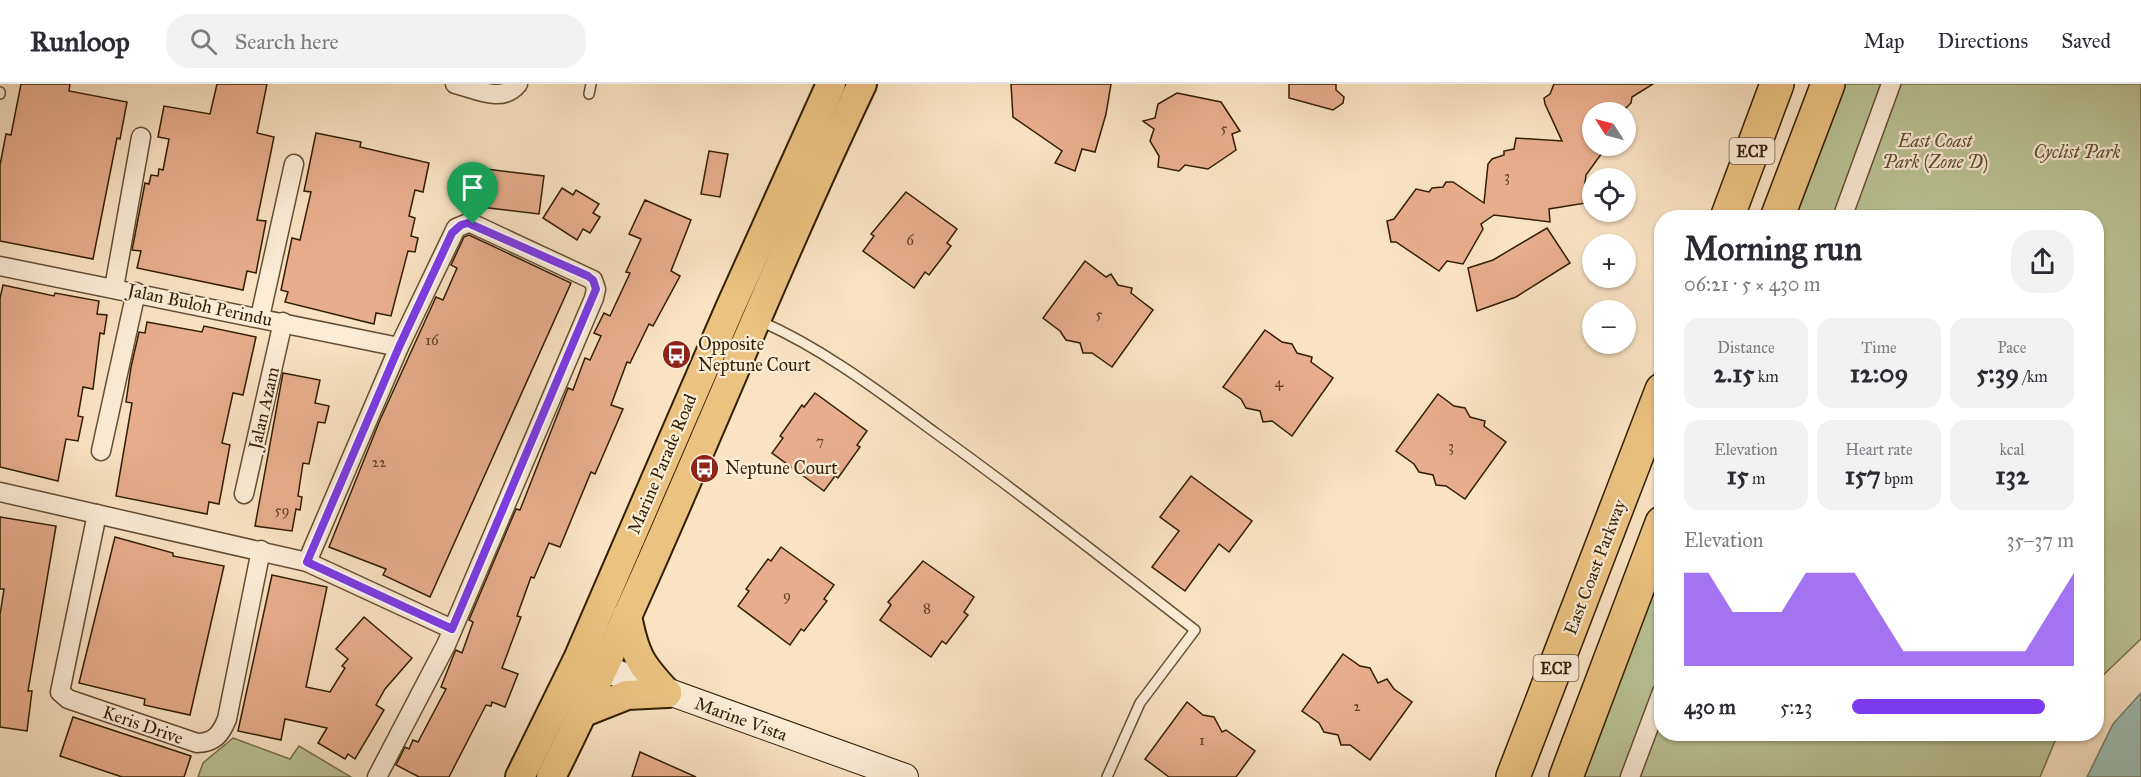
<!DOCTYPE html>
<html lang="en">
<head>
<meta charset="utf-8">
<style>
	body { margin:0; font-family:"IM FELL Great Primer",serif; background:#f2f2f3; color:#2b2b33; height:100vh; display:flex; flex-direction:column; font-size:22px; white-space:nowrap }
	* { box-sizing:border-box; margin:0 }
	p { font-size:20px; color:#7c7c81 }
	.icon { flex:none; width:33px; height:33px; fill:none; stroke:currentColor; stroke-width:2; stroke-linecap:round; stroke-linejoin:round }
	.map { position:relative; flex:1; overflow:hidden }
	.side { position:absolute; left:1654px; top:126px; width:450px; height:531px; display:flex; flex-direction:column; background:#fff; border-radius:24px; box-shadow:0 2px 4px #0004 }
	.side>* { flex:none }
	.needle { width:39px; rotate:306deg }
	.fabs { position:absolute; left:1582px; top:18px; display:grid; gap:12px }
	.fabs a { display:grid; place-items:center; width:54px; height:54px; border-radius:50%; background:#fff; box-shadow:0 2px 4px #0004; font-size:30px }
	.pin { position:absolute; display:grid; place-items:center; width:51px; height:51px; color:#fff; margin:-62px -26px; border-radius:50% 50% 50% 0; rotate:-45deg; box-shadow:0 0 6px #0007 }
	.pin .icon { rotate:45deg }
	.round { display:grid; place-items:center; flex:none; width:63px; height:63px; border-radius:24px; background:#f2f2f3 }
	.headline { display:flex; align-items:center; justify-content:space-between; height:102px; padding:0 30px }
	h1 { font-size:33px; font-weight:700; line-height:45px }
	.metrics { display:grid; grid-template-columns:repeat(3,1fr); gap:9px; height:102px; padding:6px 30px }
	.metrics div { display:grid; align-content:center; border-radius:15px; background:#f2f2f3; text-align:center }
	.metrics b { font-size:26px; font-weight:700 }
	.metrics small { font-size:16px; font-weight:400 }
	.metrics p { font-size:16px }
	.chart { height:168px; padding:12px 30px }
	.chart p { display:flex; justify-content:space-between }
	.chart svg { width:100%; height:108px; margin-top:6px; fill:#7c3aed; opacity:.7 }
	ul { padding:0 30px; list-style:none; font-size:20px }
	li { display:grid; grid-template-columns:96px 72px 1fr; align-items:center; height:45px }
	li i { height:15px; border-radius:8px; background:#7c3aed }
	header { display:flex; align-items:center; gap:36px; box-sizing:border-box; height:84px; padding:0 30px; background:#fff; border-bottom:2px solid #e1e1e2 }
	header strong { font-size:28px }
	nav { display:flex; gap:33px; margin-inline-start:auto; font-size:21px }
	.search { width:420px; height:54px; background:#f2f2f3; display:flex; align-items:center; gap:15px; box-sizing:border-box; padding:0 21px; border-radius:24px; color:#7c7c81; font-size:22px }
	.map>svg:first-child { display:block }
</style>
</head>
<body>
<header>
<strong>Runloop</strong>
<div class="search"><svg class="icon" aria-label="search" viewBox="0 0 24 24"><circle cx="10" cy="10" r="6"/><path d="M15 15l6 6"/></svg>Search here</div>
<nav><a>Map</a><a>Directions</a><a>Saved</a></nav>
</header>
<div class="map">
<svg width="2141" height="693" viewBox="0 0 2141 693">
	<rect width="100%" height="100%" fill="#f9e3c2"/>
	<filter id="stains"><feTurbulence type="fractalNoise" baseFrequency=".00333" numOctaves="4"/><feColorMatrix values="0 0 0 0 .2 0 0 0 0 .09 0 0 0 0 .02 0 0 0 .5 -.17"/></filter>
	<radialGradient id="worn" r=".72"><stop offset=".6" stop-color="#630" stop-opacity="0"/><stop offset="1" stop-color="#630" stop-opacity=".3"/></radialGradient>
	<g fill="#bbc495" stroke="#77714c" stroke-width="1.5">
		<polygon points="1828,0 2141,0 2141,555 2097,597 2097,134 1778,134"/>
		<polygon points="1662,440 1662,650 2058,650 2040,693 1567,693"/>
		<polygon points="233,654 290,675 299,662 351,693 198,693 203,679"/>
	</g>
	<polygon fill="#9ebeb5" stroke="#737e6d" stroke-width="1.5" points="2141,609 2141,693 2087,693 2113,640"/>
	<g fill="#e8ad8c" stroke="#331e02" stroke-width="1.5">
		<polygon points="21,0 70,0 69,7 127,18 120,55 117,54 93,175 0,157 0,81 6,50 11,51"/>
		<polygon points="217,0 267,0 257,49 274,53 257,136 266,137 256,189 247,187 243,206 137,184 141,167 132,166 145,99 149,100 151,91 158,92 159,85 163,86 169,55 158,53 164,22 210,30"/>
		<polygon points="1011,0 1111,0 1106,30 1095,68 1082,65 1075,87 1055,79 1062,67 1013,33"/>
		<polygon points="1289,0 1336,0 1336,6 1344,13 1343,19 1333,26 1289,14"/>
		<polygon points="1554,0 1653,0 1632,13 1631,19 1622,28 1593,28 1593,62 1607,62 1586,91 1584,106 1586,119 1549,125 1550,138 1494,131 1481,140 1483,145 1463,180 1447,177 1439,187 1396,158 1391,158 1387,137 1394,135 1416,105 1429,108 1432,104 1443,103 1446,98 1453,98 1484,119 1488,80 1492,75 1504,71 1504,67 1514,65 1516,54 1562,57 1545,20 1544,14 1550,10"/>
		<polygon points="1177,9 1221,18 1240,47 1232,50 1236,66 1208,85 1185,81 1179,87 1158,83 1159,72 1150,57 1154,45 1143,37 1155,34 1158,20"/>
		<polygon points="316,49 361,58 360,63 429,79 423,108 415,106 409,132 415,134 411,152 418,154 415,168 408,167 391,232 376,229 374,240 285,218 288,208 281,206 292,154 300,156 311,108 304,107"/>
		<polygon points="709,67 728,70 720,113 701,110"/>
		<polygon points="486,85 544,92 539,130 481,123 483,115 478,114 481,94 485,95"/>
		<polygon points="562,104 573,111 576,106 599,120 593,129 600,133 590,149 583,145 577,156 543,134"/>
		<polygon points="906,108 957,145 947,159 951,162 929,191 925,188 914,204 863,167 874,152 871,150"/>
		<polygon points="645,116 691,136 671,187 680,192 653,242 649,240 630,279 627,278 611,321 623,325 595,390 591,388 560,463 549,459 534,494 531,493 517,532 521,533 502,584 518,590 505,623 492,618 491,622 486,621 449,693 419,693 396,681 405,663 409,665 413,656 418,658 446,605 441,603 454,570 456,566 462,569 473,538 469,536 516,425 520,426 568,304 573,306 585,274 590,276 601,252 594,249 604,229 610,232 630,189 626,188 641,155 629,150"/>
		<polygon points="1547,144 1570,179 1516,213 1477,227 1468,184 1493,176"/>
		<polygon points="469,151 571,199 430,513 383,491 386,485 329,463 380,336 436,213 443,216 457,184 451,181 464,153"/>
		<polygon points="1085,177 1106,193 1111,190 1118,201 1132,204 1131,209 1153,226 1112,283 1092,269 1083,269 1080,259 1066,256 1060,247 1043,234"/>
		<polygon points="3,201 54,212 55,209 99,217 97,230 107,231 104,250 100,249 93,305 83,303 78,332 83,333 78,357 66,355 58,397 0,383 0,214"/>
		<polygon points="147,238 202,248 204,242 256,253 243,311 233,309 222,359 230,361 219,420 209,418 207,430 116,412 132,319 126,318 131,283 139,248 145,249"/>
		<polygon points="1265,246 1282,258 1292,260 1297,269 1312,273 1311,278 1333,294 1292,352 1272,337 1263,338 1260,327 1246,324 1241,315 1223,303"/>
		<polygon points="283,289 320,296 315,319 329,322 325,339 318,338 309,380 303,379 298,412 302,413 300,426 296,425 292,447 255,442"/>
		<polygon points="815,309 867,347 857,361 860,363 838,394 835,392 824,407 772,369 783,354 780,352 802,321 804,323"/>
		<polygon points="1438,310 1454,322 1465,324 1470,333 1485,337 1484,342 1506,358 1465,415 1446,402 1436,401 1433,391 1419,388 1414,380 1396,367"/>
		<polygon points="1191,392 1252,437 1229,468 1219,460 1185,507 1152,483 1179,447 1160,433"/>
		<polygon points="0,433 56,442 28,607 32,607 27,647 0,643 0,531 4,505 0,505"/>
		<polygon points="115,453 173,469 173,472 224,482 190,631 144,621 145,615 79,599"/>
		<polygon points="781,463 834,501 824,515 827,517 804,547 801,545 790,561 738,522 749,507 746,505 768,475 771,477"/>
		<polygon points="923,477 974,513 964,528 968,531 946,560 942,557 931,573 880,536 891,521 888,518"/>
		<polygon points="272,491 327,503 306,603 330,608 345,584 342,582 348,575 336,565 364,533 412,574 385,605 376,621 384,626 355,675 348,670 345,675 318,659 327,644 285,635 281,656 238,647"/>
		<polygon points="1343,570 1360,582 1370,584 1378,599 1387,595 1394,605 1412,618 1370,676 1350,661 1341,661 1338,651 1324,648 1319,639 1302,627"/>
		<polygon points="1187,618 1203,631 1214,633 1222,648 1226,646 1255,667 1236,693 1169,693 1145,675"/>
		<polygon points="73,633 191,672 184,693 122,693 60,672"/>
		<polygon points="640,668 696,693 632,693"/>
	</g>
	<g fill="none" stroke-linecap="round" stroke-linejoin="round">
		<defs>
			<g id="lane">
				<polyline points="0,10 0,8"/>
				<polyline points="589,10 591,0"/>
				<path d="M 760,237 C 824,265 881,309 937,350 C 1025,413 1110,480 1195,546 L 1140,619 L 1107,693"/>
			</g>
			<g id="street">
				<path d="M 455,0 C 476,5 502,20 518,0"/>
				<polyline points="1842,134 1891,0"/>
				<polyline points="0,182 399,263"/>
				<polyline points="114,204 141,53"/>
				<polyline points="260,233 294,80"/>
				<polyline points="101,367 136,208"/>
				<polyline points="0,408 307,478 452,545"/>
				<polyline points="244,410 283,238"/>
				<path d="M 97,430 L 60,608 L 68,615 L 197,659 C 214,659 221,650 227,635 L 261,466"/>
				<polyline points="307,478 399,263 456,144 468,139 473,140 593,196 596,205 594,214 446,561 377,693"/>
				<polyline points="1630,693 1662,608"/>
			</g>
			<polyline id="secondary" points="583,577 905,693"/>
			<g id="primary">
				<path d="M 627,532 C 635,572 640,580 667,609"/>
				<polyline points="584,628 627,611 667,609"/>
				<polyline points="520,693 578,575 730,224 831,0"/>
				<path d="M 551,693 C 664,467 753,229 862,0"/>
			</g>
			<g id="highway">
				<polyline points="1727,134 1777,0"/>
				<polyline points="1777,134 1828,0"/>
				<polyline points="1513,693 1662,306"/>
				<polyline points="1566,693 1662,439"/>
			</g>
		</defs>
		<use href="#lane" stroke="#644f32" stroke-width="12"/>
		<use href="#street" stroke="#644f32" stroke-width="21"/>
		<use href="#secondary" stroke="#331e02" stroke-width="28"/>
		<use href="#primary" stroke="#331e02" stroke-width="32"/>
		<use href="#highway" stroke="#331e02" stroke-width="36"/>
		<use href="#lane" stroke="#fbedd7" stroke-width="9"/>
		<use href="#street" stroke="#fbedd7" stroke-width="18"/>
		<use href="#secondary" stroke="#fbedd7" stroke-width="26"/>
		<use href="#primary" stroke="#ecc281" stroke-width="28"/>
		<use href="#highway" stroke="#ecc281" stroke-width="33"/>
	</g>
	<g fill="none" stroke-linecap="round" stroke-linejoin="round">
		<defs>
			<polygon id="route" points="468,139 588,192 593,196 596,205 452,545 307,478 399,263 452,149 461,141"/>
		</defs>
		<use href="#route" stroke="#fff" stroke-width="12"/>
		<use href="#route" stroke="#7c3aed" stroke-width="8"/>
	</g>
	<defs>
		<symbol id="bus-disc" viewBox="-11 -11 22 22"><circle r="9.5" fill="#8f2418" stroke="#fbedd7"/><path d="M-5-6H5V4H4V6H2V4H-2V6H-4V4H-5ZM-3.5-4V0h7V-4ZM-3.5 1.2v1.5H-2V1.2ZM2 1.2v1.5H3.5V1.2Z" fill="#fff"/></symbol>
	</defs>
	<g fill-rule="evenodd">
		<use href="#bus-disc" x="660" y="254" width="33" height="33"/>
		<use href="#bus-disc" x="688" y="368" width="33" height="33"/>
	</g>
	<g text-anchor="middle" stroke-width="4.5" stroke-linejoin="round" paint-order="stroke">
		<g font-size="15" fill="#604224">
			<text x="1224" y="49">5</text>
			<text x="1507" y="97">3</text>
			<text x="910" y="161">6</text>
			<text x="1099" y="235">5</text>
			<text x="432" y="261">16</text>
			<text x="1279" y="303">4</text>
			<text x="820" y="362">7</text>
			<text x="1451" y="367">3</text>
			<text x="379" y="383">22</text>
			<text x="282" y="431">59</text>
			<text x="787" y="516">9</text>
			<text x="927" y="529">8</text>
			<text x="1357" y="627">2</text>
			<text x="1202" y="661">1</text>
		</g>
		<g fill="#fbedd7" stroke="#6f5c42" stroke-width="1.5">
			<rect x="1729.5" y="54" width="45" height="26" rx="4.5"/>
			<rect x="1533.5" y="571" width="45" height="26" rx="4.5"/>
		</g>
		<g font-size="16" font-weight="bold" fill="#331e02">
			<text x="1752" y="73">ECP</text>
			<text x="1556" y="590">ECP</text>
		</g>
		<g font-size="18" font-style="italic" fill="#5c502e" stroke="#fbedd7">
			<text x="1935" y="63">East Coast<tspan x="1935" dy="21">Park (Zone D)</tspan></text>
			<text x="2077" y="74">Cyclist Park</text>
		</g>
		<g font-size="18" fill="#331e02" stroke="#fbedd7">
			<text transform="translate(200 221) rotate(12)" y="6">Jalan Buloh Perindu</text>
			<text transform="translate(264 324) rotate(-77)" y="6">Jalan Azam</text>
			<text transform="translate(662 380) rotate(-67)" y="6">Marine Parade Road</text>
			<text transform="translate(1595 483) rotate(-69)" y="6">East Coast Parkway</text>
			<text transform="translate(741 635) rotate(20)" y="6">Marine Vista</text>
			<text transform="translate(143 641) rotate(19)" y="6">Keris Drive</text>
		</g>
		<g font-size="18" fill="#331e02" stroke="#fbedd7" text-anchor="start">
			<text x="698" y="266">Opposite<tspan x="698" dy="21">Neptune Court</tspan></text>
			<text x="725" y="390">Neptune Court</text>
		</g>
	</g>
	<rect width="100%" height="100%" filter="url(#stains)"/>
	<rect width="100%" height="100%" fill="url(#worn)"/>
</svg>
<div class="fabs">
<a><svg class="needle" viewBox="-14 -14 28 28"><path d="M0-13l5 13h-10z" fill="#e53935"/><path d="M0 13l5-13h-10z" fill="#7c7c81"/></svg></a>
<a><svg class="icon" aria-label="locate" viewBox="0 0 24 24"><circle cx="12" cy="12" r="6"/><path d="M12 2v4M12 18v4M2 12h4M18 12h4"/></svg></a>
<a>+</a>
<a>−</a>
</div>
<div class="pin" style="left:473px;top:140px;background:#1e9e55"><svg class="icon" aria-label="arrive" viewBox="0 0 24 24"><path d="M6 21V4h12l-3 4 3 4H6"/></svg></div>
<section class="side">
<div class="headline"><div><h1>Morning run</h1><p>06:21 · 5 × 430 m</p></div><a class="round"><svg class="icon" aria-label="share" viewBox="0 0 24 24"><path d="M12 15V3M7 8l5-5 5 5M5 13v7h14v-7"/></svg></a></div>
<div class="metrics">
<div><p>Distance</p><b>2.15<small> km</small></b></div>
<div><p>Time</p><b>12:09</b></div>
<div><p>Pace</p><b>5:39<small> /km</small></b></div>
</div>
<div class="metrics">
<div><p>Elevation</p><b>15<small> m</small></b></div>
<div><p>Heart rate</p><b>157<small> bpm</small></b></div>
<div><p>kcal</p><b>132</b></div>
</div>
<div class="chart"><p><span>Elevation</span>35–37 m</p>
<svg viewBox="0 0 160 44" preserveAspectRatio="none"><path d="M0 44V6L10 6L20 22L30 22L40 22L50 6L60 6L70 6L80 22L90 38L100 38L110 38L120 38L130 38L140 38L150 22L160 6V44z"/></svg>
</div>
<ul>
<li><b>430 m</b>5:23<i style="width:87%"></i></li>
</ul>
</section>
</div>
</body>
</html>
